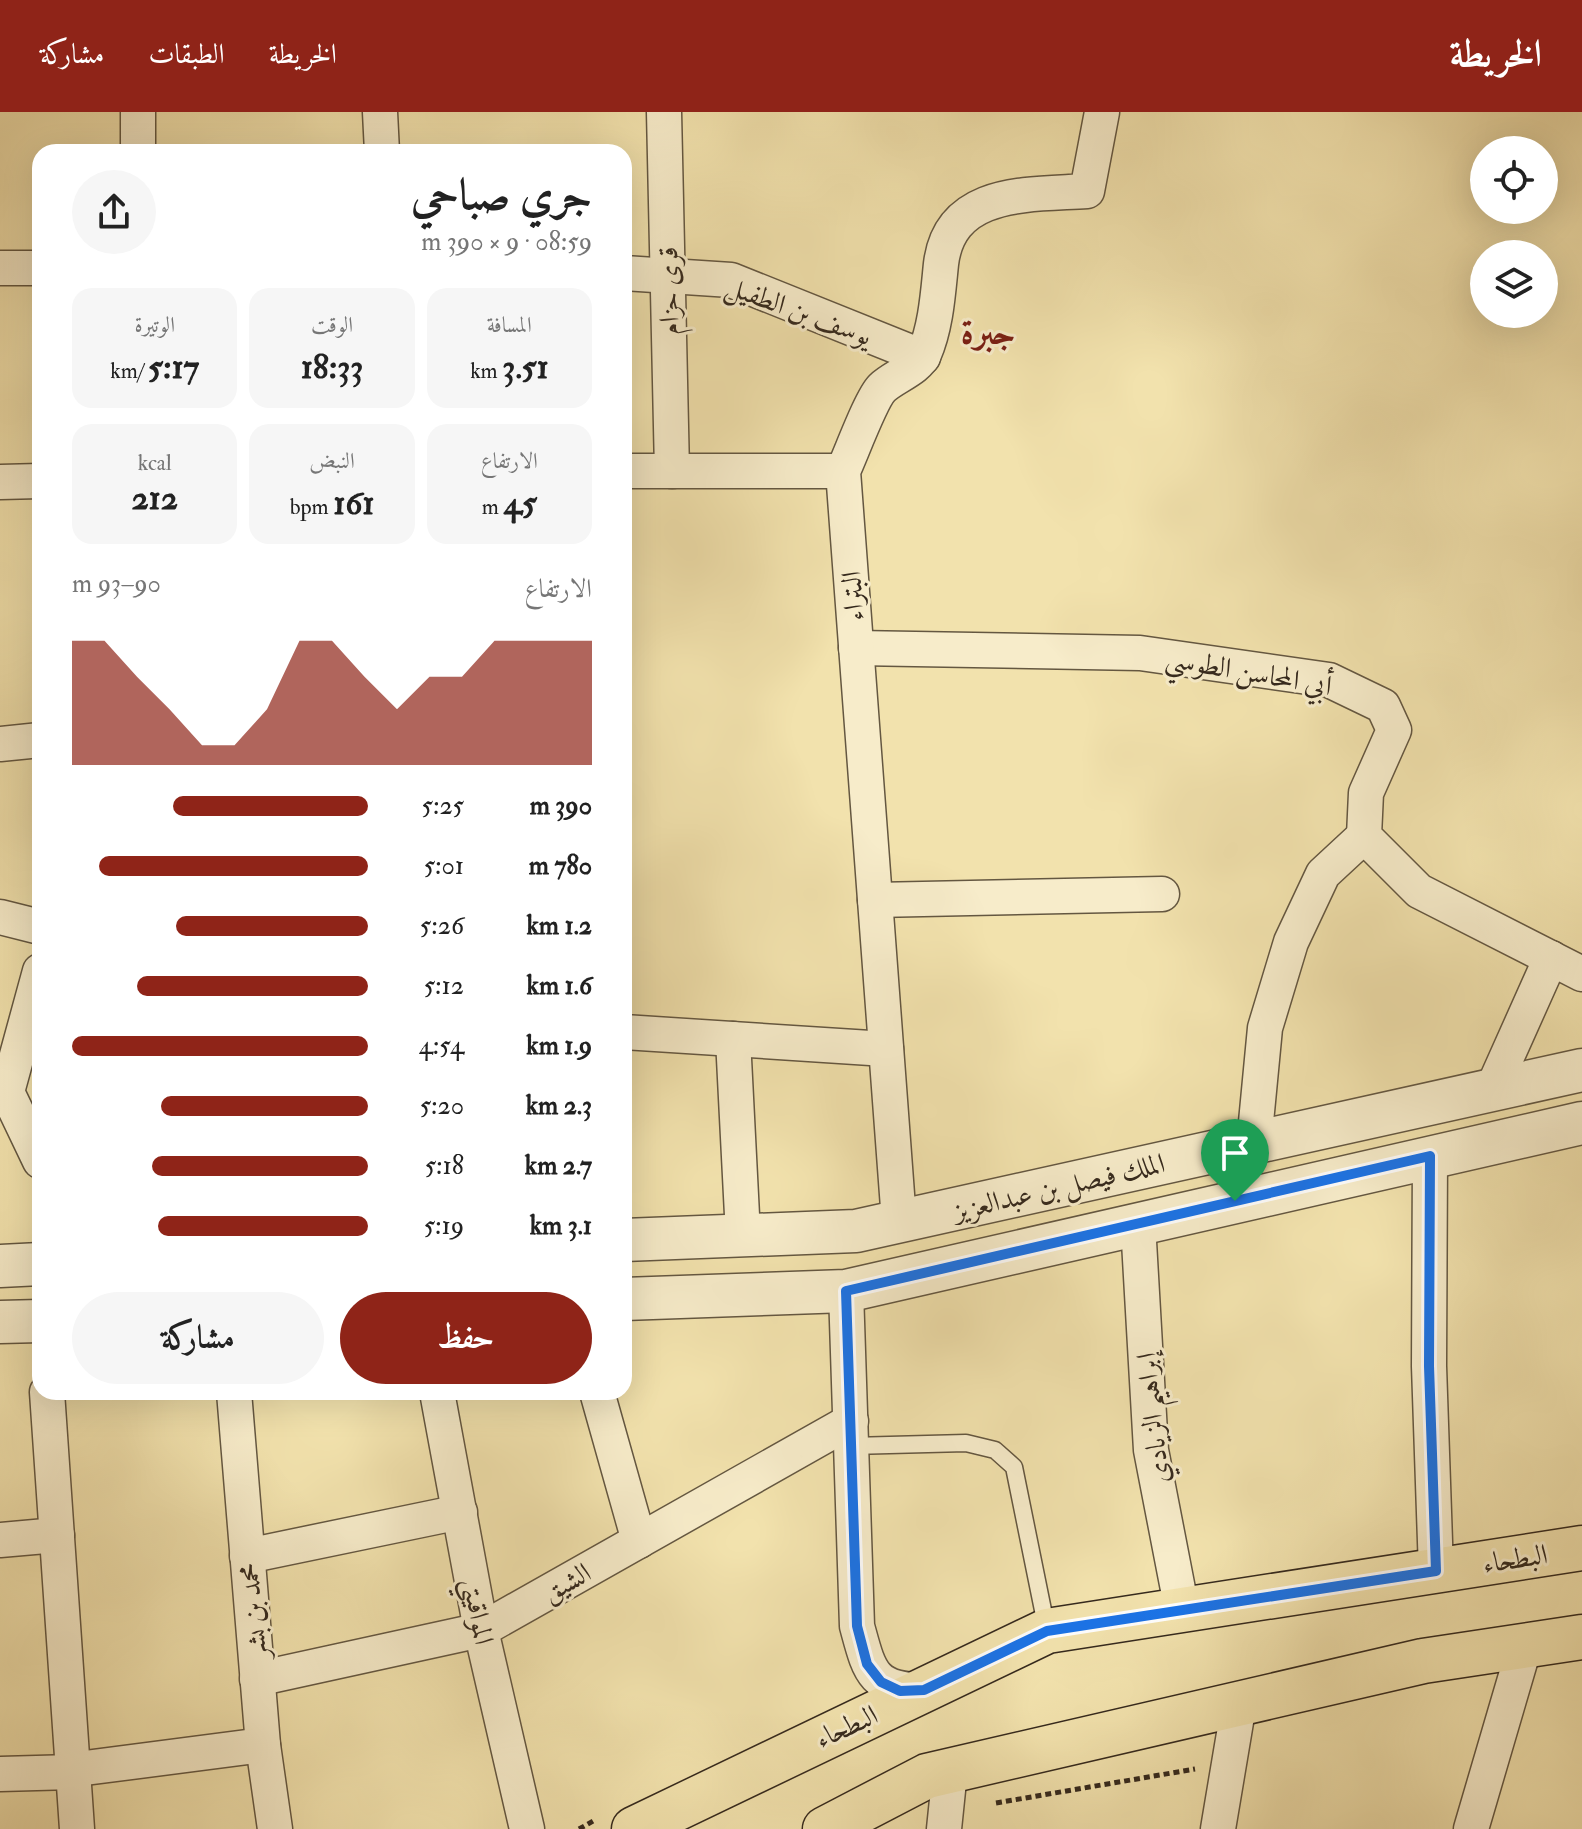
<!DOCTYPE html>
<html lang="ar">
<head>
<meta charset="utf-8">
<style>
	body { margin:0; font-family:"IM FELL Double Pica",Amiri,serif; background:#f6f6f6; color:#222; direction:rtl; height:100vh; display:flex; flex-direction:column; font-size:30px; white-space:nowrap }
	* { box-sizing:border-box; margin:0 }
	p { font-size:26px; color:#767676 }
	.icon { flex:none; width:44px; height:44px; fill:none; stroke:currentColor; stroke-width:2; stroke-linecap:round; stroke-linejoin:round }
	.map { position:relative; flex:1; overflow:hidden; direction:ltr }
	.side { position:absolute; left:32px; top:32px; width:600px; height:1256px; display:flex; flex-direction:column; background:#fff; border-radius:24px; box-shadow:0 8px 32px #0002; direction:rtl }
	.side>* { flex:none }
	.fabs { position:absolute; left:1470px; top:24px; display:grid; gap:16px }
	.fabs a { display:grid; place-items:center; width:88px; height:88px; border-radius:50%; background:#fff; box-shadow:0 8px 32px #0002; font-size:40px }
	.pin { position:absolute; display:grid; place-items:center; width:68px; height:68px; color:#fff; margin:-82px -34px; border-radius:50% 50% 50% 0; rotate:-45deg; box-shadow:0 0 8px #0007 }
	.pin .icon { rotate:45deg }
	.round { display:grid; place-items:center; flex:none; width:84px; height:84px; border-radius:42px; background:#f6f6f6 }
	.headline { display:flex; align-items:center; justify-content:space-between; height:136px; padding:0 40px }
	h1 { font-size:44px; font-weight:800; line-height:60px }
	.metrics { display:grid; grid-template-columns:repeat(3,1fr); gap:12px; height:136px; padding:8px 40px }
	.metrics div { display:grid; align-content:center; border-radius:20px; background:#f6f6f6; text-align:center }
	.metrics b { font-size:34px; font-weight:800 }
	.metrics small { font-size:22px; font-weight:400 }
	.metrics p { font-size:22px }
	.chart { height:224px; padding:16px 40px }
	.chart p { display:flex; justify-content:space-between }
	.chart svg { width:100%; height:144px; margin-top:8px; fill:#8f2418; opacity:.7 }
	.button { display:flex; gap:16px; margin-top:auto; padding:16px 40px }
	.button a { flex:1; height:92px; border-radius:48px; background:#8f2418; color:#fff; font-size:32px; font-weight:800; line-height:92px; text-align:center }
	.button a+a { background:#f6f6f6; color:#222 }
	ul { padding:0 40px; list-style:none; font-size:26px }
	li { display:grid; grid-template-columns:128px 96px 1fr; align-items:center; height:60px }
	li i { height:20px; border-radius:10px; background:#8f2418 }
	header { display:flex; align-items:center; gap:48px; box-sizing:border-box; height:112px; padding:0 40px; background:#8f2418; color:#fff }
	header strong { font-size:38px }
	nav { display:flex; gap:44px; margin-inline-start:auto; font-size:28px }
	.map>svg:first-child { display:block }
</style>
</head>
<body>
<header>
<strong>الخريطة</strong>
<nav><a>الخريطة</a><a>الطبقات</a><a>مشاركة</a></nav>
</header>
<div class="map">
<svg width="1582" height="1717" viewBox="0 0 1582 1717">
	<rect width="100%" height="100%" fill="#f2e2ad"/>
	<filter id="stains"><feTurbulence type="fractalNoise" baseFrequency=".0025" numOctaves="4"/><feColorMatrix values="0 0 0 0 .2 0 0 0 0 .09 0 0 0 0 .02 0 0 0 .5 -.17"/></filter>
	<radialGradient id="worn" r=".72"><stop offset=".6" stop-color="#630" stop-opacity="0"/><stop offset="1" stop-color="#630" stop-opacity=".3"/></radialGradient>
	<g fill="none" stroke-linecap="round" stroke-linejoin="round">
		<defs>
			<polyline id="service" points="851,1334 966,1331 995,1338 1014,1355 1047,1518"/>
			<g id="minor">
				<polyline points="138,0 138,40"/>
				<polyline points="380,0 382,40"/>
				<polyline points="664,0 672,359"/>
				<polyline points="0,156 40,156"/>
				<polyline points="624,161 731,168 923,245"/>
				<polyline points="624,359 843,359"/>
				<polyline points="0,370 40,369"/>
				<polyline points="856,536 1140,541 1329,568 1383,594 1394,618 1366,681 1364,724 1419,779 1582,862"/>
				<polyline points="0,632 40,628"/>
				<polyline points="875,788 1162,782"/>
				<polyline points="0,805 40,815"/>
				<polyline points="40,859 7,980 40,1049"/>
				<polyline points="624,920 886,937"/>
				<polyline points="733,927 743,1123"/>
				<polyline points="1492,978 1551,846"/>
				<polyline points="1254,1031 1265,916 1291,830 1323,762 1364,724"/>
				<polyline points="1430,1044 1429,1254 1436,1459"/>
				<path d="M 899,1109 L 843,359 C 851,342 871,287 882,276 C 893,265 918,257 924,242 C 936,215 938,181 941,152 C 950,77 1028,83 1087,79 L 1102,0"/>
				<polyline points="1138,1112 1151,1338 1182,1498"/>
				<path d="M 846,1179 L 857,1514 C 869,1558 872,1579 924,1578"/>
				<polyline points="47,1280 77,1717"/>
				<polyline points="234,1280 263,1633 275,1717"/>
				<polyline points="437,1280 481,1518 527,1717"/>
				<polyline points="597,1280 639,1429"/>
				<polyline points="0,1428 57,1423"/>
				<polyline points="247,1444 460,1400"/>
				<polyline points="257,1567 481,1518 851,1309"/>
				<polyline points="0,1662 73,1660 85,1656 263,1633"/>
				<polyline points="944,1717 950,1659"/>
				<polyline points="1218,1717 1239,1592"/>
				<polyline points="1471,1717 1525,1533"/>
			</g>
			<g id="tertiary">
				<polyline points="624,1128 856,1119 1582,958"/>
				<polyline points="0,1154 40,1152"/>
				<polyline points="624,1187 846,1179 1582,1011"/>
				<polyline points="0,1210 40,1209"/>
			</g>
			<g id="primary">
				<polyline points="634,1717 1047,1519 1582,1436"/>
				<polyline points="825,1717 927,1664 1423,1549 1582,1525"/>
			</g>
		</defs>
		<use href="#service" stroke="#645741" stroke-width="19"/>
		<use href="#minor" stroke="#645741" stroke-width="37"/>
		<use href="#tertiary" stroke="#645741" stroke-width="45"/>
		<use href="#primary" stroke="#35291d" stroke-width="47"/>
		<g stroke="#35291d" stroke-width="5" stroke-dasharray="6 4" stroke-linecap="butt">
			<polyline points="996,1691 1195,1657"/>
			<polyline points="579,1717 595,1708"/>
		</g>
		<use href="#service" stroke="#f7ecca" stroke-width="16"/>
		<use href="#minor" stroke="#f7ecca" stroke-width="34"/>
		<use href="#tertiary" stroke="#f7ecca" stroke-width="42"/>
		<use href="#primary" stroke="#f2e2ad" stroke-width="44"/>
	</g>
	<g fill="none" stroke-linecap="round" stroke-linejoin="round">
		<defs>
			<polygon id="route" points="1430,1044 1429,1254 1436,1459 1047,1519 924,1578 900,1579 881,1570 867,1552 857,1514 846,1179"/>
		</defs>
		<use href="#route" stroke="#fff" stroke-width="16"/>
		<use href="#route" stroke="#1a73e8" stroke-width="10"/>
	</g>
	<g text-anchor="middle" stroke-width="6" stroke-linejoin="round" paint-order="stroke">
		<g font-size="28" fill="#35291d" stroke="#f7ecca">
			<text transform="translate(668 179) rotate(-91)" y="10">قرى حزام</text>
			<text transform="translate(799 198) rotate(20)" y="10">يوسف بن الطفيل</text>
			<text transform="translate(852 484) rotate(-94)" y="10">البتراء</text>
			<text transform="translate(1249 559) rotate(10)" y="10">أبي المحاسن الطوسي</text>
			<text transform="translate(1059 1074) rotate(-13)" y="10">الملك فيصل بن عبدالعزيز</text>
			<text transform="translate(1152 1306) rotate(-96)" y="10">إبراهيم الزيادي</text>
			<text transform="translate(1515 1446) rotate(-9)" y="10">البطحاء</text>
			<text transform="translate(566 1470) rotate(-30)" y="10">الشيق</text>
			<text transform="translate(252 1499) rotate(-95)" y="10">محمد بن بشر</text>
			<text transform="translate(479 1499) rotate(79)" y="10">المواقيتي</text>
			<text transform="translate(846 1614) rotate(-25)" y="10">البطحاء</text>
		</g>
		<g font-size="36" font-weight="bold" fill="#7a1f14" stroke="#f7ecca">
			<text x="988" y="231">جبرة</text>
		</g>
	</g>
	<rect width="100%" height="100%" filter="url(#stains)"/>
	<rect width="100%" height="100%" fill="url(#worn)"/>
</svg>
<div class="fabs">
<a><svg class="icon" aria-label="locate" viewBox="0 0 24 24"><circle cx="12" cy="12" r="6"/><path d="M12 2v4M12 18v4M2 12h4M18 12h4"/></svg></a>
<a><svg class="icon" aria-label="layers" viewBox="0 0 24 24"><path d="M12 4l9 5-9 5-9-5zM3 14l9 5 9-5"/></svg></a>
</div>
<div class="pin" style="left:1235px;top:1089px;background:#1e9e55"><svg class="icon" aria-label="arrive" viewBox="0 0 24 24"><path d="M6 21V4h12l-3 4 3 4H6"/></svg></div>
<section class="side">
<div class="headline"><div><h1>جري صباحي</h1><p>08:59 · 9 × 390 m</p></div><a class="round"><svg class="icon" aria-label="share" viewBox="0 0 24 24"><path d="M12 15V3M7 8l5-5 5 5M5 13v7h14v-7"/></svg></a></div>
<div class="metrics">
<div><p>المسافة</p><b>3.51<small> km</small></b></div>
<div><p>الوقت</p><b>18:33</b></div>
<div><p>الوتيرة</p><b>5:17<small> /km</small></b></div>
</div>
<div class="metrics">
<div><p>الارتفاع</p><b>45<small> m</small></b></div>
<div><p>النبض</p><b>161<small> bpm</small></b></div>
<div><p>kcal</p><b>212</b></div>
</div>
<div class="chart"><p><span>الارتفاع</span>90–93 m</p>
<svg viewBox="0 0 160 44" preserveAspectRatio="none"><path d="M0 44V6L10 6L20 17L30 27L40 38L50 38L60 27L70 6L80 6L90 17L100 27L110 17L120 17L130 6L140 6L150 6L160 6V44z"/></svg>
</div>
<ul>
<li><b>390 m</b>5:25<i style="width:66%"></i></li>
<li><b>780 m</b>5:01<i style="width:91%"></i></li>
<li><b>1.2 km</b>5:26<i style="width:65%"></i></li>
<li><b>1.6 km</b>5:12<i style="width:78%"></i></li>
<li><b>1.9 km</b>4:54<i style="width:100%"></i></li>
<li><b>2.3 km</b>5:20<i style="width:70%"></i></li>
<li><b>2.7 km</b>5:18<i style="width:73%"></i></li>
<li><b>3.1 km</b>5:19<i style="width:71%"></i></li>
</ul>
<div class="button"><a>حفظ</a><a>مشاركة</a></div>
</section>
</div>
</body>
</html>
